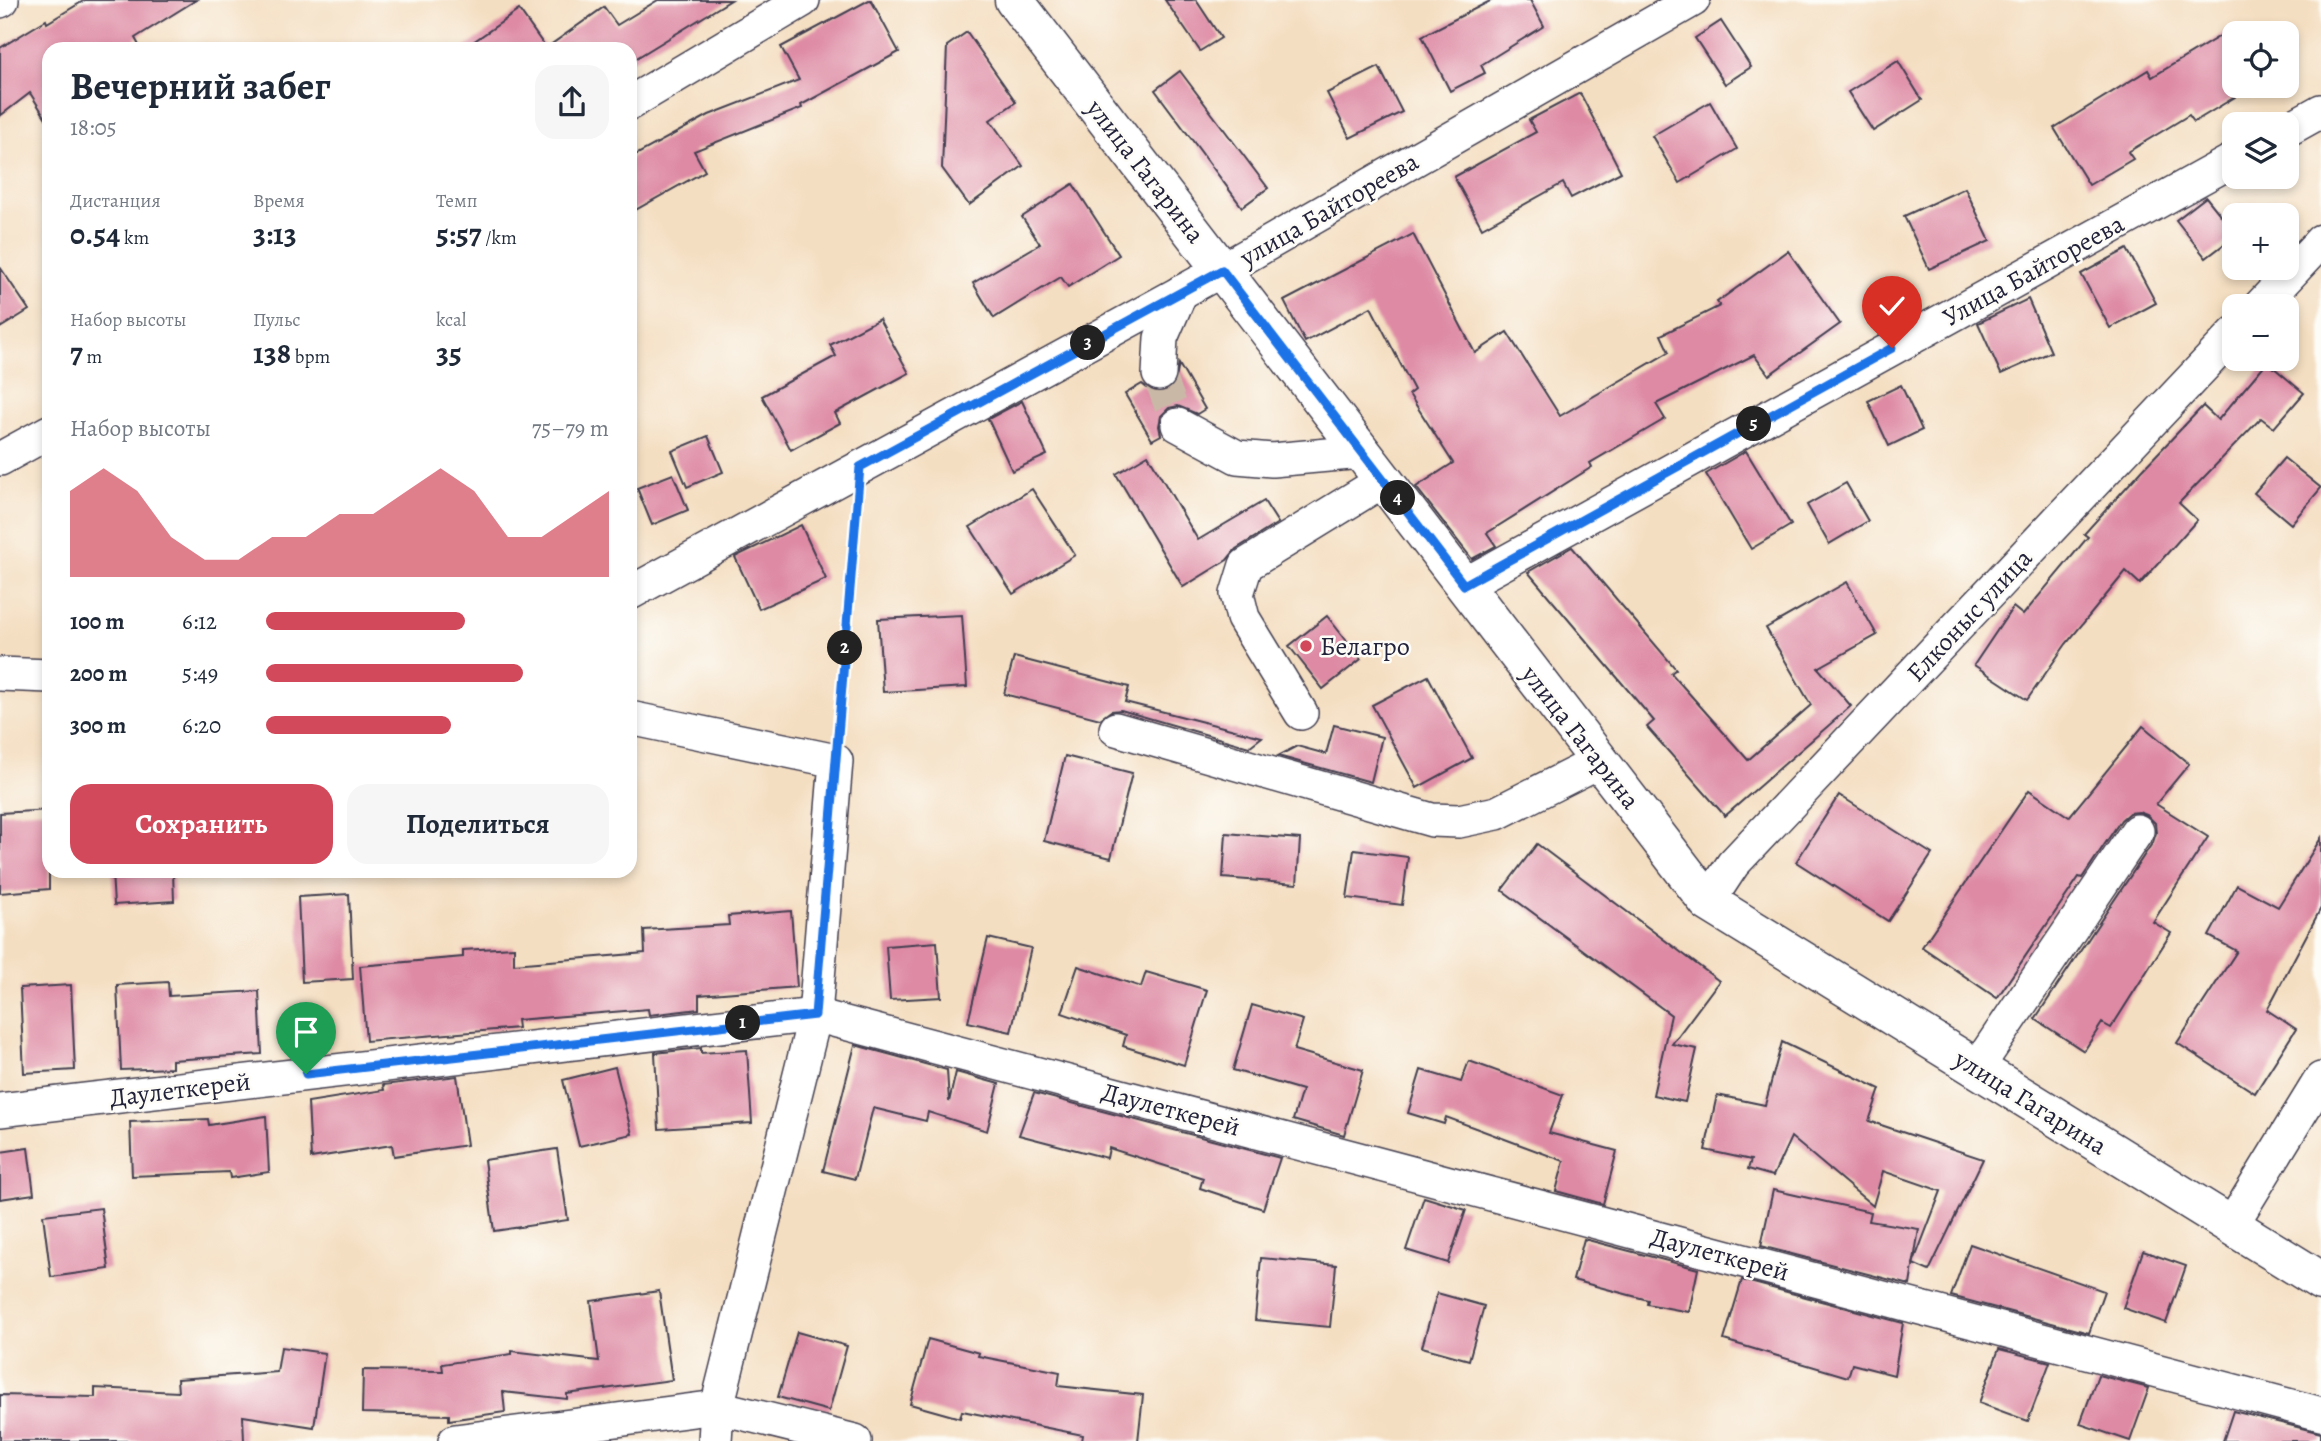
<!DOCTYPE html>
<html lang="ru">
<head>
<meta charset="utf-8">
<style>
	body { margin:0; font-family:Alegreya,serif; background:#f6f6f7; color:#1f2937; height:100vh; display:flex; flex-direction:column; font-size:26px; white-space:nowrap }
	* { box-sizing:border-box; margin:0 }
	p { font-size:23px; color:#747a83 }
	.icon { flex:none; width:38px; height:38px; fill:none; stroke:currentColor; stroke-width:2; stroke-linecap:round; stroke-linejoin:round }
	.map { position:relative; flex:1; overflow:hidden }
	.details { position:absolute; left:42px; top:42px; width:595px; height:836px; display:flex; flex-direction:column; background:#fff; border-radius:21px; box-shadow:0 4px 10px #0003 }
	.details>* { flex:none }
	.buttons { position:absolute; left:2222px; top:21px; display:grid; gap:14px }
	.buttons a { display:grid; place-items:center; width:77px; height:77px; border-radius:14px; background:#fff; box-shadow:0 4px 10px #0003; font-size:35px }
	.pin { position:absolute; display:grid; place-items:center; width:60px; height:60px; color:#fff; margin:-72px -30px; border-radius:50% 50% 50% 0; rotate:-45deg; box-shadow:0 0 7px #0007 }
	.pin .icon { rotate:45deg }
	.km { position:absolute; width:35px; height:35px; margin:-18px; border-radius:50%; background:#222; color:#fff; font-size:19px; line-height:35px; text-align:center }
	.round { display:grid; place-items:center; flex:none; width:74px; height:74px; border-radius:21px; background:#f6f6f7 }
	.head { display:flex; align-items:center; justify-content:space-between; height:119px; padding:0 28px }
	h1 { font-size:38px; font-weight:700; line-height:52px }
	.stats { display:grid; grid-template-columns:repeat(3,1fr); gap:10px; height:119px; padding:7px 28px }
	.stats div { display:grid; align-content:center }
	.stats b { font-size:30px; font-weight:700 }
	.stats small { font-size:19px; font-weight:400 }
	.stats p { font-size:19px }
	.chart { height:196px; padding:14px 28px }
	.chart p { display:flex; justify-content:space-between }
	.chart svg { width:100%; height:126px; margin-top:7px; fill:#d1495b; opacity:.7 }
	.action { display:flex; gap:14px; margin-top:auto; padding:14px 28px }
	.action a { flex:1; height:80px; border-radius:21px; background:#d1495b; color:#fff; font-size:28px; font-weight:700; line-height:80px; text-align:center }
	.action a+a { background:#f6f6f7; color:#1f2937 }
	ul { padding:0 28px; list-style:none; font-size:23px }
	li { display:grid; grid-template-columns:112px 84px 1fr; align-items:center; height:52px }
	li i { height:18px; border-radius:9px; background:#d1495b }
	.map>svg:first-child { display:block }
</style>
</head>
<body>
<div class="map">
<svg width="2321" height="1441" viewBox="0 0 2321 1441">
	<rect width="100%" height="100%" fill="#fdfcf7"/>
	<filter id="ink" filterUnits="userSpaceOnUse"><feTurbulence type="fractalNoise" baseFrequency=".0143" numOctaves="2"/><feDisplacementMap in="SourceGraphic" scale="14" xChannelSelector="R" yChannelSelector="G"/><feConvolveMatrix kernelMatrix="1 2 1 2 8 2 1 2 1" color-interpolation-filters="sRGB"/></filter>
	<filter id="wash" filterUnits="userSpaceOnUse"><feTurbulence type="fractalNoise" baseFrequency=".00686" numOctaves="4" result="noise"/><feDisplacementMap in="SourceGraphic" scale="28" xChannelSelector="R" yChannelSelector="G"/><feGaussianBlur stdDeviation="1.57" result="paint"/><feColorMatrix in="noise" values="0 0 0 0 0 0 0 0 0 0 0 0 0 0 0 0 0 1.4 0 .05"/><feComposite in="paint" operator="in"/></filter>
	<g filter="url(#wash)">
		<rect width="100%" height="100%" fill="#f4dec1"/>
		<g id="blocks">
			<g fill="#de8aa4">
				<polygon points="85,0 196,0 135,38 141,49 49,49 49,123 30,93 0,116 0,48 46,20 47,23"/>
				<polygon points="658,0 731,0 630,62 630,49 463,49 519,10 546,48 604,7 617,25"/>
				<polygon points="869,0 871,0 899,52 801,105 802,108 694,151 705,171 630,213 630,158 709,115 799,80 781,47"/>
				<polygon points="1165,0 1196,0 1221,38 1200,51"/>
				<polygon points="1492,0 1530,0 1544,26 1481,65 1485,73 1450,91 1422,36"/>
				<polygon points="1721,21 1751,67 1725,84 1695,38"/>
				<polygon points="2235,27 2235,97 2194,122 2189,115 2128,152 2133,159 2089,185 2054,128 2148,70 2152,77"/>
				<polygon points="967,32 1016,102 990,120 1023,166 969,205 942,168 947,46"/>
				<polygon points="1898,61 1922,100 1873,131 1848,92"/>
				<polygon points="1379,67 1402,112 1350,138 1327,93"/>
				<polygon points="1180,71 1268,188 1242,207 1155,90"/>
				<polygon points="1580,93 1621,172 1571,198 1563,183 1482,228 1454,177 1536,132 1529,120"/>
				<polygon points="1710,102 1737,149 1680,183 1652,136"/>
				<polygon points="1073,184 1119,255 1068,287 1061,277 994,318 973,283 1040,244 1022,217"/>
				<polygon points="1965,188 1990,241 1929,269 1904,216"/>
				<polygon points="2206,197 2235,233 2235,236 2206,258 2176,220"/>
				<polygon points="1413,234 1475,353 1507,332 1560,416 1669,352 1661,335 1720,306 1717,302 1788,251 1840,324 1769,375 1754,355 1656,404 1665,419 1590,463 1592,467 1487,533 1496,546 1472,559 1416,487 1453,463 1409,394 1414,390 1371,307 1305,342 1284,301"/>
				<polygon points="2127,249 2156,303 2110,328 2081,274"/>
				<polygon points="0,267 29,310 0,328"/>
				<polygon points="2028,299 2051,352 2001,374 1978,323"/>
				<polygon points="879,319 909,373 835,413 840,423 791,450 762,396 836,356 830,345"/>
				<polygon points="2267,362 2304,393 2274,428 2261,418 2179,503 2197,520 2140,584 2126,571 2066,644 2027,700 1974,665 2013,607 2023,615 2088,537 2084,534 2142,470 2203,406 2218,420"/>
				<polygon points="1179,364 1205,409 1197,414 1178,406 1169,408 1161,416 1159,426 1161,435 1152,440 1125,394 1142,384 1149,390 1157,393 1168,391 1175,384"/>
				<polygon points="1901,385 1922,430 1889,446 1868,401"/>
				<polygon points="1022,401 1047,455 1012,471 988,419"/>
				<polygon points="708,436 723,472 687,487 672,451"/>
				<polygon points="1746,451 1791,525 1751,549 1706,474"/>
				<polygon points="1148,455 1198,540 1264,501 1278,523 1236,549 1227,560 1183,587 1116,474"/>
				<polygon points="2284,458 2321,488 2291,524 2254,493"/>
				<polygon points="673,474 688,510 652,525 637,488"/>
				<polygon points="1846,483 1868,521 1829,544 1807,505"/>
				<polygon points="1032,489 1075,555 1013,594 970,527"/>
				<polygon points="801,525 826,579 759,609 735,557"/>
				<polygon points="1572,547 1676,669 1671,673 1748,760 1811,705 1766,628 1847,582 1877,635 1818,668 1851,706 1725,816 1647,727 1654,721 1528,572"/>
				<polygon points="962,615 967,687 883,692 878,619"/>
				<polygon points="1327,616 1361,659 1323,689 1289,646"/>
				<polygon points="1014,657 1129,687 1125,702 1262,737 1249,747 1121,710 1111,711 1100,719 1004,694"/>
				<polygon points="1428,676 1472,758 1417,788 1372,705"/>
				<polygon points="1334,725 1382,737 1371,782 1278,756 1297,746 1326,754"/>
				<polygon points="2143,726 2189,764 2156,804 2208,837 2153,922 2171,933 2111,1028 2102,1023 2084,1051 2035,1019 2153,842 2156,833 2155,823 2147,815 2139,812 2129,813 2121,820 2082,878 2079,877 1997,998 1922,947 2029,790 2069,817"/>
				<polygon points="1065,756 1132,773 1111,858 1044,841"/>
				<polygon points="1839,795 1932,854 1888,921 1796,862"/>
				<polygon points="49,810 49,889 0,893 0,813"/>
				<polygon points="1226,833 1300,839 1297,884 1223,878"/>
				<polygon points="2321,838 2321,908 2267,1010 2296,1029 2255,1093 2177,1043 2237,951 2209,936 2237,885 2278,907"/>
				<polygon points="1537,844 1719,981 1672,1044 1697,1049 1685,1102 1653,1095 1671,1015 1502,890"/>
				<polygon points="1354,850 1408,857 1402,905 1347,898"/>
				<polygon points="112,872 173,872 174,901 114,905"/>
				<polygon points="349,894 353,979 302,982 298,897"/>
				<polygon points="791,911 797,987 699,995 699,1009 649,1015 648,1009 517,1020 518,1028 366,1041 360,966 463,957 463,950 514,947 514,964 645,953 644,930 729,925 728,916"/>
				<polygon points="988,938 1031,948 1011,1032 968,1022"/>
				<polygon points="937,942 941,997 890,1000 886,946"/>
				<polygon points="1078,966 1141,987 1146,972 1207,990 1184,1065 1123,1046 1126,1035 1062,1013"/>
				<polygon points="168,982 169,996 259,991 262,1054 172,1060 172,1068 121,1070 117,985"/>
				<polygon points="71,985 75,1070 24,1073 20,988"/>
				<polygon points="1252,1005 1303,1020 1294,1050 1363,1070 1344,1135 1293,1120 1302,1090 1233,1070"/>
				<polygon points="1782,1042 1880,1089 1869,1121 1983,1159 1929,1271 1913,1264 1941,1191 1883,1171 1873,1206 1791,1137 1773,1176 1748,1169 1751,1160 1705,1150 1717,1095 1765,1105"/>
				<polygon points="855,1045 947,1070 949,1102 956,1072 999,1084 987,1131 928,1112 926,1121 873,1108 855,1179 823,1171"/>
				<polygon points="701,1048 701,1053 747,1050 752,1123 659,1129 655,1053"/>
				<polygon points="1469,1061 1563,1095 1549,1133 1617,1151 1603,1204 1556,1191 1564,1161 1446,1117 1444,1124 1408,1113 1421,1070 1461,1082"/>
				<polygon points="615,1067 632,1134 579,1146 563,1080"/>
				<polygon points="457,1076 467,1145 394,1156 392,1145 311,1158 308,1102 384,1090 383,1085"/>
				<polygon points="1034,1093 1280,1158 1263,1209 1200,1188 1203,1178 1109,1148 1107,1158 1019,1135"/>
				<polygon points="266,1116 269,1172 230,1178 229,1172 132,1176 130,1122 208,1119 209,1125"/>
				<polygon points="28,1148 34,1194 0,1199 0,1152"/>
				<polygon points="557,1149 568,1220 494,1231 484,1160"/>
				<polygon points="1773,1190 1871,1212 1869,1221 1919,1229 1910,1285 1761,1246"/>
				<polygon points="1424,1197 1466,1210 1448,1263 1406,1250"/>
				<polygon points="101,1208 109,1269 51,1277 43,1215"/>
				<polygon points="1584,1239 1698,1269 1689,1312 1647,1304 1648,1300 1573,1280"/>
				<polygon points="1970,1244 2104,1291 2089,1333 1951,1296"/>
				<polygon points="2143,1251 2186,1266 2166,1323 2123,1308"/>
				<polygon points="1261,1258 1336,1265 1330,1327 1255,1320"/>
				<polygon points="1742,1280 1903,1323 1894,1375 1852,1364 1848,1377 1724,1340"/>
				<polygon points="659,1291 672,1380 567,1394 567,1399 503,1392 505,1412 449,1420 449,1415 362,1413 363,1370 443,1371 442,1364 512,1354 512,1351 599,1361 591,1301"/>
				<polygon points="1437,1293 1484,1306 1469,1360 1422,1347"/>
				<polygon points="797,1332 847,1346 829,1411 778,1397"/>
				<polygon points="928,1339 979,1353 978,1356 1060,1372 1058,1386 1143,1395 1138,1441 1082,1441 1083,1435 962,1411 960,1418 910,1404"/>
				<polygon points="281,1347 325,1353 314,1427 243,1416 244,1441 0,1441 0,1395 95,1397 95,1388 178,1392 177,1379 277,1372"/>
				<polygon points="1999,1349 2050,1362 2028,1421 1979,1403"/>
				<polygon points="2098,1375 2149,1388 2130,1441 2080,1424"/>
				<polygon points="2233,1411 2321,1433 2321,1441 2223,1441"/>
			</g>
		</g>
	</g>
	<g filter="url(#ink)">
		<use href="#blocks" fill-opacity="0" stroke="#423e4f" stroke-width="2"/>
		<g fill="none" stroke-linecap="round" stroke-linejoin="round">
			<polyline stroke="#cab8a6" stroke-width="33" stroke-dasharray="33 17" stroke-linecap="butt" points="1159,374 1178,425"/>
			<defs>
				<g id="minor">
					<polyline points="0,1 2,0"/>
					<polyline points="630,103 803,0"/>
					<polyline points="2287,130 2321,111"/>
					<polyline points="2260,306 2321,241"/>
					<polyline points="1159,374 1161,338 1181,292"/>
					<polyline points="1178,425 1237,457 1272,460 1362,452"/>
					<polyline points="0,459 49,432"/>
					<polyline points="1464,585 2235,159"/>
					<polyline points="630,593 1222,270 1693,0"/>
					<polyline points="0,674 49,676"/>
					<polyline points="1301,713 1243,618 1237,594 1246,565 1384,480"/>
					<polyline points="630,718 836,761 815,1015 717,1407 715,1441"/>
					<polyline points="1116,729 1432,820 1459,821 1497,813 1600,761"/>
					<polyline points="1708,902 1733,864 2235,333"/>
					<polyline points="1977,1068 2137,831"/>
					<polyline points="0,1110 815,1015 2321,1414"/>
					<polyline points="2231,1226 2321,1079"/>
					<polyline points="455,1441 717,1407 855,1441"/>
				</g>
				<polyline id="major" points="1014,0 1708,902 2321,1281"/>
			</defs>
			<use href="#minor" stroke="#423e4f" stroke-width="36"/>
			<use href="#major" stroke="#423e4f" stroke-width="41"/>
			<polyline stroke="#423e4f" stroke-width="4.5" stroke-dasharray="5 5" stroke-linecap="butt" points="838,732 857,503"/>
			<use href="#minor" stroke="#fff" stroke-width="33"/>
			<use href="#major" stroke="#fff" stroke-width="38"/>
		</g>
	</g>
	<g fill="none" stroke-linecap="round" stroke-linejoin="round" filter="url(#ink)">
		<defs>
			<polyline id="route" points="306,1074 815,1015 860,467 1222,270 1464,585 1892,348"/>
		</defs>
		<use href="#route" stroke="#fff" stroke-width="14"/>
		<use href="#route" stroke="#1a73e8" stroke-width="9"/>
	</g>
	<circle fill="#d1495b" stroke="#fdfcf7" stroke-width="2.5" cx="1306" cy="646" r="7"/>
	<g text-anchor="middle" stroke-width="5" stroke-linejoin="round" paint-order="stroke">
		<g font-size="26" fill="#22223b" stroke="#fdfcf7">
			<text transform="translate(1146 171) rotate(52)" y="9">улица Гагарина</text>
			<text transform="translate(1329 209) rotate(-30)" y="9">улица Байтореева</text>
			<text transform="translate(2033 270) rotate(-29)" y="9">Улица Байтореева</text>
			<text transform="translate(1969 615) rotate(-47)" y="9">Елконыс улица</text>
			<text transform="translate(1581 737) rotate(52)" y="9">улица Гагарина</text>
			<text transform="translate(180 1089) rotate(-7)" y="9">Даулеткерей</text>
			<text transform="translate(2031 1102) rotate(32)" y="9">улица Гагарина</text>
			<text transform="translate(1171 1109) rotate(15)" y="9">Даулеткерей</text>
			<text transform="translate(1720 1254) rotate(15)" y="9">Даулеткерей</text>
		</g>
		<g font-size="26" fill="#22223b" stroke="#fdfcf7" text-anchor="start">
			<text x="1320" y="655">Белагро</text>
		</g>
	</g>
</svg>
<div class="buttons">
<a><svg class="icon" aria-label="locate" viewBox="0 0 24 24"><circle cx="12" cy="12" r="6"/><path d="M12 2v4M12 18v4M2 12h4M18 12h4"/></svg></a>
<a><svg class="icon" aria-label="layers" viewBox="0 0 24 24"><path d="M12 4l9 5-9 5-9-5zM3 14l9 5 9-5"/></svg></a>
<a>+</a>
<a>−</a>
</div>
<div class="pin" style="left:306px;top:1074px;background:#1e9e55"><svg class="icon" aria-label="arrive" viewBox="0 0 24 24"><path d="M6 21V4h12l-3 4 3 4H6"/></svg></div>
<div class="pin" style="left:1892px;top:348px;background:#d93025"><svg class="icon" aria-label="check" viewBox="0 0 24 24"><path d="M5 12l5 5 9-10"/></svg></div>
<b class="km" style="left:743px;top:1023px">1</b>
<b class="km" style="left:845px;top:648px">2</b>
<b class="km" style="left:1088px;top:343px">3</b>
<b class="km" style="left:1398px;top:498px">4</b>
<b class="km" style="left:1754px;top:424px">5</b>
<section class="details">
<div class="head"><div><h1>Вечерний забег</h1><p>18:05</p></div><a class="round"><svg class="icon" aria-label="share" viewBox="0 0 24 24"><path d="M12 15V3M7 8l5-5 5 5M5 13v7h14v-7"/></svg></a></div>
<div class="stats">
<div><p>Дистанция</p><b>0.54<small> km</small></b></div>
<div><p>Время</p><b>3:13</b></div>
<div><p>Темп</p><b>5:57<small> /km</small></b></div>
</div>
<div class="stats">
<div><p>Набор высоты</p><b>7<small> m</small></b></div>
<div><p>Пульс</p><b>138<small> bpm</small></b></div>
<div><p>kcal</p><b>35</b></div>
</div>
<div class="chart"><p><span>Набор высоты</span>75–79 m</p>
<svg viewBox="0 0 160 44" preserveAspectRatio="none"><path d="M0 44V14L10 6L20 14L30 30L40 38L50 38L60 30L70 30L80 22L90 22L100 14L110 6L120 14L130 30L140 30L150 22L160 14V44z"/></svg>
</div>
<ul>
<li><b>100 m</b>6:12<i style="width:58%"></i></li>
<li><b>200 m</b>5:49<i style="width:75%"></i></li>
<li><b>300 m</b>6:20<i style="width:54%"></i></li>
</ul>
<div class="action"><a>Сохранить</a><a>Поделиться</a></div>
</section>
</div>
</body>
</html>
